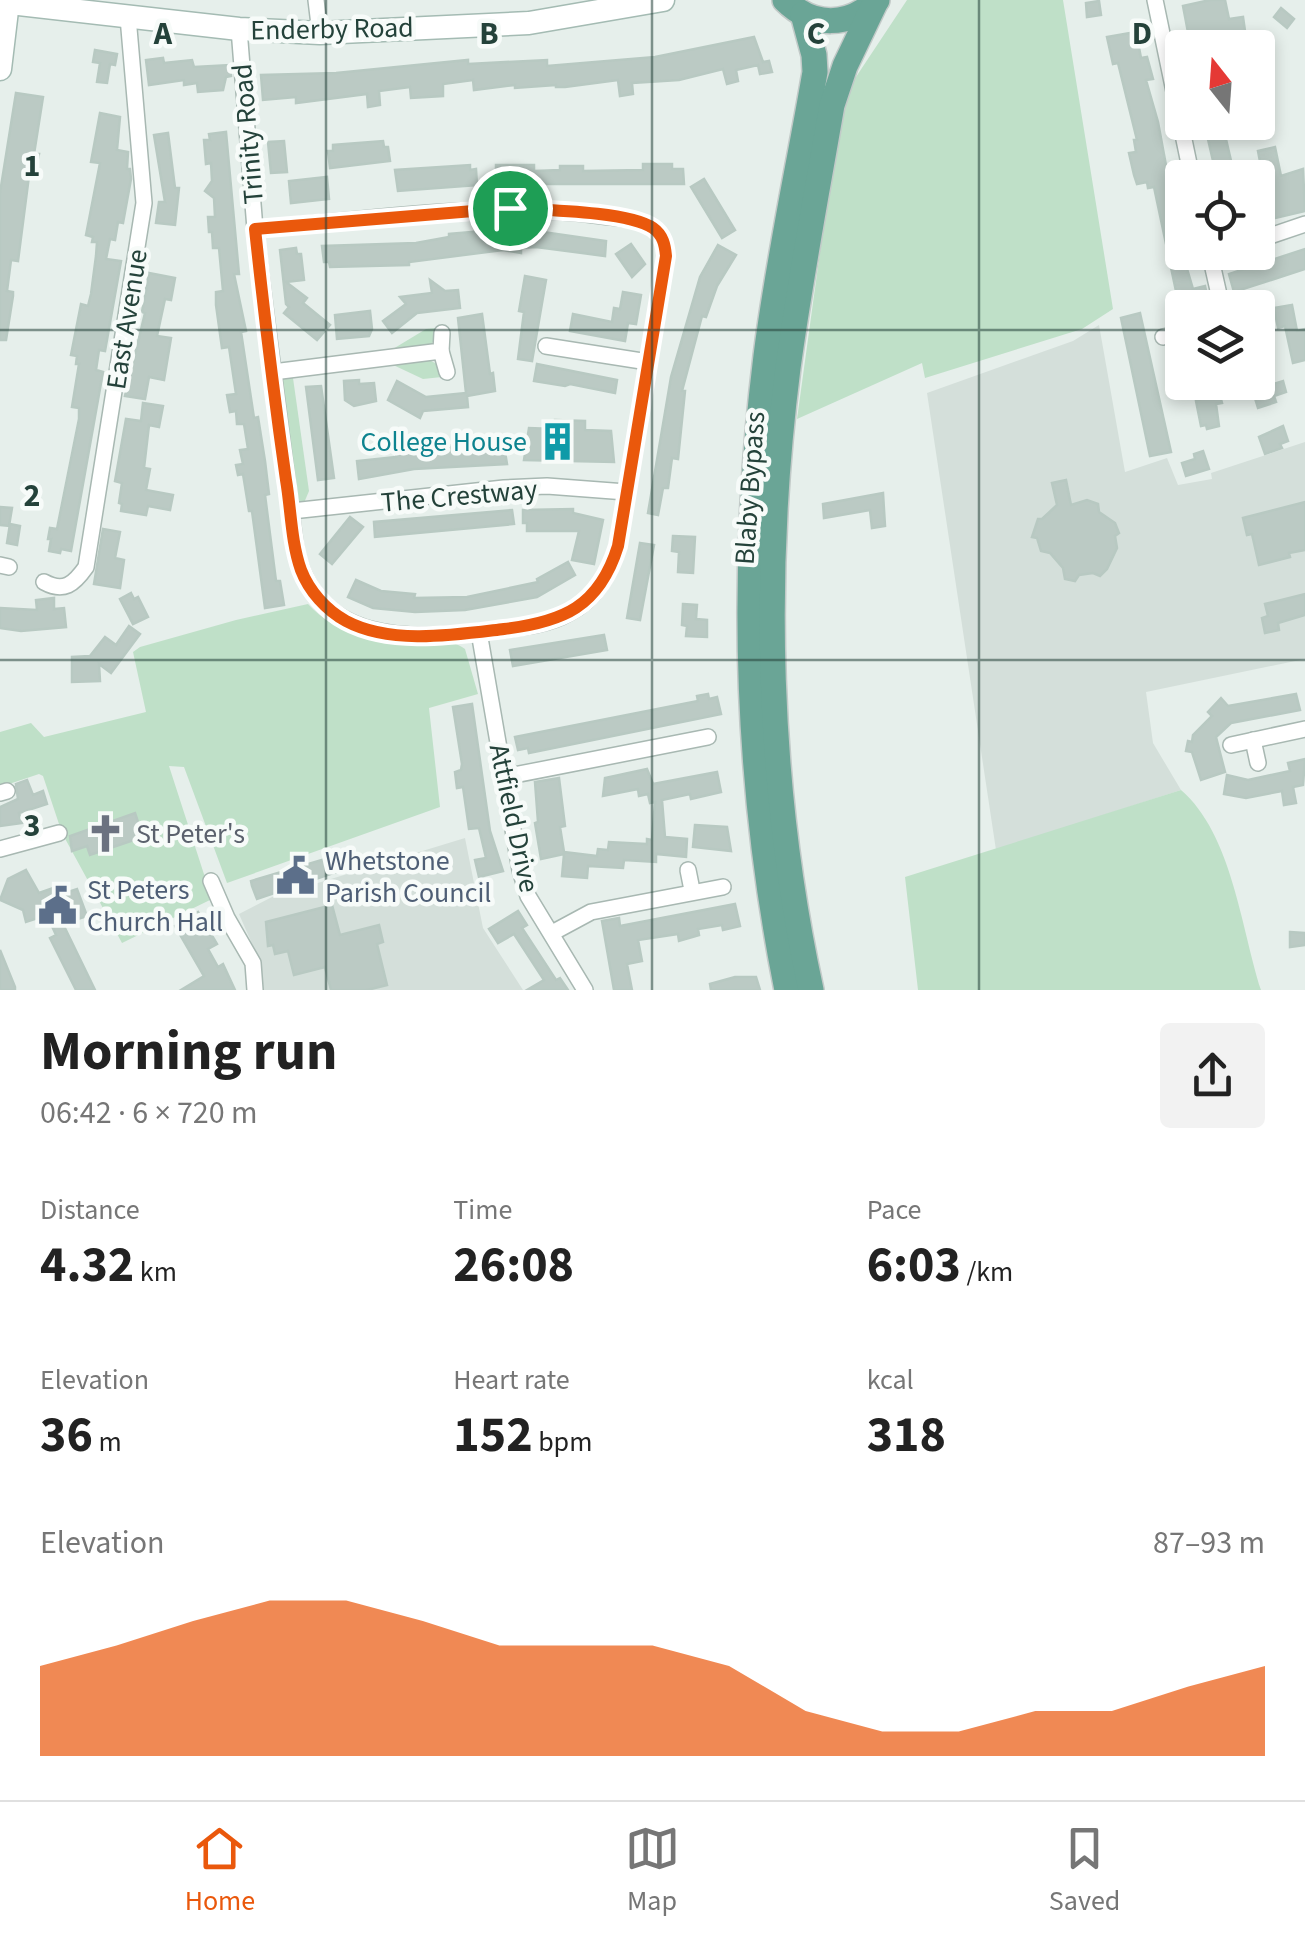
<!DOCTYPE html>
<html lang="en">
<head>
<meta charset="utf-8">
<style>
	body { margin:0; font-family:"Source Sans 3",sans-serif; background:#f2f2f2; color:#222; height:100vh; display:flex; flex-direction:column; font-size:38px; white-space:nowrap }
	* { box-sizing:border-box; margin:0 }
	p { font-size:32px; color:#767676 }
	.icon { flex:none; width:55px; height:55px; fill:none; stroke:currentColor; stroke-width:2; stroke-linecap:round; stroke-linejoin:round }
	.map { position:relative; height:990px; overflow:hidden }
	.sheet { display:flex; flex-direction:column; background:#fff; flex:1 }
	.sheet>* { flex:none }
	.needle { width:65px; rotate:343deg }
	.buttons { position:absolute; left:1165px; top:30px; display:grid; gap:20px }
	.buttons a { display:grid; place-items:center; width:110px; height:110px; border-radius:10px; background:#fff; box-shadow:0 5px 15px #0003; font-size:50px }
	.pin { position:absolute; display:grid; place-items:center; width:85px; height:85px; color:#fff; margin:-42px; border:5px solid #fff; border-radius:50%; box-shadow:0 2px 10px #0007 }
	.round { display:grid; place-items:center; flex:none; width:105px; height:105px; border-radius:10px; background:#f2f2f2 }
	.overview { display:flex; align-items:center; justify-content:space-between; height:170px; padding:0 40px }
	h1 { font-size:55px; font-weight:700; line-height:75px }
	.stats { display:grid; grid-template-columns:repeat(3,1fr); gap:15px; height:170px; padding:10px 40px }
	.stats div { display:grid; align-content:center }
	.stats b { font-size:50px; font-weight:700 }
	.stats small { font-size:28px; font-weight:400 }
	.stats p { font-size:28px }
	.chart { height:280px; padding:20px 40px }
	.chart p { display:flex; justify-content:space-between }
	.chart svg { width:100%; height:180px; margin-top:10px; fill:#ea580c; opacity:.7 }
	.dock { display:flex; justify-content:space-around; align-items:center; height:140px; border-top:2px solid #e0e0e0; background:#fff; font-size:28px; color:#767676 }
	.dock a { display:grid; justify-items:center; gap:5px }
	.dock .current { color:#ea580c }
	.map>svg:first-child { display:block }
</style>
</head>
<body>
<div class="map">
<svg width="1305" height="990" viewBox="0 0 1305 990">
	<rect width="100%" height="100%" fill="#e6efeb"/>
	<g fill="#d4dfda">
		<polygon points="1099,325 1125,472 1167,458 1178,485 1212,479 1211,473 1305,442 1305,659 1146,692 1153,743 1181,790 996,850 927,393 1073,341"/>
		<polygon points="465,838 483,928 523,990 259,990 260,962 239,914 272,897"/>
	</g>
	<g fill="#bfe0c8">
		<polygon points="907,0 1063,0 1113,309 1082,329 925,378 922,363 797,419 828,194 848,89"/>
		<polygon points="437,328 438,336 428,348 388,352 426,329"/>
		<polygon points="423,357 437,364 442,377 423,379 389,363"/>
		<polygon points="292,371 309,491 301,510 292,511 273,372"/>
		<path d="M 308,604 C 340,638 382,645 427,643 C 442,642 452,640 465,649 L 478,694 L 429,708 L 440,807 L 227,883 L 184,767 L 169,766 L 212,899 L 122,943 L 62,833 L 43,776 L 39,774 L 0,787 L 0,732 L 31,723 L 44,737 L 146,712 L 133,652 L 140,647 L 236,620 Z"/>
		<path d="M 1181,790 C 1232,834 1241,927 1261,990 L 918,990 L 905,877 Z"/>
	</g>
	<g fill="#bbcac4" stroke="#b8c9c2" stroke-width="2.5">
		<polygon points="1210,0 1225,0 1229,19 1243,17 1245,31 1223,34 1226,48 1191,48 1183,6"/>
		<polygon points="1099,1 1101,15 1087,17 1086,3"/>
		<polygon points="1281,8 1294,19 1287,28 1274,17"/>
		<polygon points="1136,32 1141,58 1147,57 1153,79 1146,80 1158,122 1182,252 1193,289 1205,286 1209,304 1180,310 1154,187 1148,188 1147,182 1137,184 1134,175 1129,153 1136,152 1134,140 1137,140 1118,63 1113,64 1107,37"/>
		<polygon points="754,37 763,62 769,61 772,72 760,74 758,65 736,70 738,81 727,84 723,69 679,80 632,83 633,94 620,96 618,80 565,87 556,87 556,85 515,88 515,85 474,90 473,80 443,84 443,96 411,98 410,87 379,91 380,105 368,107 367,94 296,103 296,97 263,100 261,75 336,73 468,60 468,64 547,60 547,66 655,57"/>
		<polygon points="95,50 117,54 115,65 110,64 107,83 97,82 100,63 93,62"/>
		<polygon points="163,58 164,63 192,60 194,67 230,65 231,76 226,77 223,90 198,92 197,83 184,85 184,80 149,85 146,60"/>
		<polygon points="16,93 43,97 34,154 39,154 36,169 30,168 18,261 11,260 7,291 13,292 13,296 6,340 0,340 0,193"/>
		<polygon points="100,113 120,117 117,150 128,152 127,169 130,169 131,179 123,223 118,222 115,240 110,239 106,259 121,261 105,351 99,350 96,370 103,372 71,551 61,549 60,553 49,551 51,539 48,539 50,528 57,529 79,419 79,408 72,407 79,364 76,364 77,356 71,355 81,304 88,306 91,294 96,256 97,242 92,242 93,237 86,235 100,163 91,162"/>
		<polygon points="1204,122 1222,122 1235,178 1217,178"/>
		<polygon points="226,132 239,274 234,274 246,331 241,332 254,418 258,417 265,461 269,494 265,495 276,581 280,581 284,605 265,608 252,511 249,511 243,474 238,475 236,465 243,464 240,450 248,449 244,424 237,424 236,411 230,412 227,395 236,394 229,347 222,348 216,305 216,292 223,291 219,248 213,248 212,232 209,232 208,217 215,217 214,198 205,191 212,181 211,163 206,164 204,140 210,140 209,134"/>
		<polygon points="168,133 175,188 179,188 175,225 156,223 159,202 165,202 154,135"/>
		<polygon points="284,141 287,172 271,173 268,142"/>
		<polygon points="383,141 384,147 388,147 390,161 330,168 328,151 333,151 333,145"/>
		<polygon points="1275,147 1281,176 1303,169 1305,211 1258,222 1258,201 1267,199 1258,151"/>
		<polygon points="643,164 672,164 672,169 683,169 684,184 496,184 496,165 534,165 534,171 560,170 560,166 583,166 583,171 643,170"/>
		<polygon points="470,165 470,170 476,169 477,185 398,191 395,170"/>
		<polygon points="327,177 329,199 291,203 289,181"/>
		<polygon points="704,179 735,230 722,238 691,187"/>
		<polygon points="495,230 536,231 606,241 605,256 536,247 521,248 521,253 503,250 409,262 409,265 330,267 329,262 324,262 322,246 416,243 449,237 449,234 482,231 482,241 494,240"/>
		<polygon points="631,244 645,264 632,277 616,254"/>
		<polygon points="718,245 736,255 717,286 706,317 702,316 682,391 685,391 678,459 672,458 668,488 663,488 658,515 648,513 671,377 700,277"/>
		<polygon points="296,248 297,254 301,254 304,280 286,282 307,298 303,303 330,325 317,340 284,313 289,307 286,304 280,250"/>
		<polygon points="1305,249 1305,269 1234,292 1229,274"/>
		<polygon points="149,273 175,278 171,300 165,299 157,336 171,338 164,380 149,377 145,399 125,396 145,313 142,312"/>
		<polygon points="525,276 546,280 532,361 518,359 524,312 519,311"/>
		<polygon points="430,280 445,291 458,290 460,308 417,313 392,333 383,321 406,304 400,297 432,293"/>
		<polygon points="623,292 641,295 636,324 628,323 625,341 570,331 573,314 612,322 614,308 620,309"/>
		<polygon points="1292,305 1297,331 1305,329 1305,360 1293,363 1285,326 1278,328 1274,308"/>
		<polygon points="370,311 372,329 369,336 337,339 335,315"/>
		<polygon points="1140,313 1171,452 1150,456 1121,318"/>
		<polygon points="482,314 490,374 493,373 495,391 467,396 468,407 423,411 420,418 388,400 397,381 426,397 466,393 458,318"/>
		<polygon points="1262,347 1270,385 1283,381 1286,392 1274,396 1276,402 1258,408 1251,385 1258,383 1258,348"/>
		<polygon points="537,364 617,380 615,393 570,384 565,386 534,381"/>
		<polygon points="359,380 359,384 374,383 376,401 354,406 345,400 344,381"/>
		<polygon points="321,386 334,478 318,480 306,387"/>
		<polygon points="1219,392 1222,403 1216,404 1219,426 1207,429 1206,425 1201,426 1196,401"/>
		<polygon points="143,403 163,406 159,427 149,425 144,468 150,469 146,490 173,495 170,510 148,506 146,515 121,511 122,504 119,503 122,483 115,481 126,419 141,421"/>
		<polygon points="555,420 585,421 585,430 611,431 614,462 524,460 529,428 555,429"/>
		<polygon points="1283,426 1288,441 1280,444 1282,448 1265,454 1259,437"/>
		<polygon points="470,444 471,450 504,446 507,464 414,469 359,479 357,461 396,457 398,452 421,447"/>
		<polygon points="1203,451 1209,469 1186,476 1182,463 1195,459 1194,454"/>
		<polygon points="1066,480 1071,505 1087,500 1098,504 1099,512 1115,523 1119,533 1115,536 1117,548 1107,569 1100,576 1093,573 1079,575 1075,581 1065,579 1063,568 1050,553 1041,551 1037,538 1032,537 1038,519 1042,519 1057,505 1052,483"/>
		<polygon points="883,493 885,526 872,528 870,510 824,518 823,504"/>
		<polygon points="1305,502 1305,550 1289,553 1290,557 1259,565 1252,534 1247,535 1243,518"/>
		<polygon points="0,507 12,508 9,526 0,525"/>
		<polygon points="573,509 573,513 603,520 594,564 572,560 579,531 527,531 527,523 523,523 523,510"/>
		<polygon points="512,510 514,524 375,537 374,522"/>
		<polygon points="350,517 363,527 332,564 320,554"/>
		<polygon points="10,524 20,526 17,545 7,543"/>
		<polygon points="103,529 120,532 115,558 124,560 120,588 94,584"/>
		<polygon points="673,536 695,537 693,573 678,572 679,552 672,551"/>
		<polygon points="640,543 654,545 640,620 627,618"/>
		<polygon points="568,562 575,575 537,597 465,610 415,612 373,608 348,597 356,580 381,591 415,594 414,598 467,597 538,582 537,579"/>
		<polygon points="131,593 134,599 138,597 148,617 133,624 120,599"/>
		<polygon points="1305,594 1305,615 1278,623 1279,630 1265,633 1262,618 1268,616 1265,604"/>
		<polygon points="54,598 54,609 64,608 66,627 21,631 0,628 0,608 37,610 36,600"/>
		<polygon points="683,604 697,605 696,619 707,620 707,637 686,636 687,626 682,625"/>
		<polygon points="129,626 140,634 111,673 99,664 100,681 72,682 72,657 90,656 105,637 116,645"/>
		<polygon points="604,635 607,650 513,666 510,650"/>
		<polygon points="708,694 709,699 717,697 721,714 529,753 528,748 518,750 515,737 698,701 697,696"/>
		<polygon points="1296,694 1300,710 1231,723 1216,737 1225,772 1201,780 1192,752 1186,751 1188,741 1192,742 1193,735 1212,716 1208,712 1221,698 1228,706"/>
		<polygon points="472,704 490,831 503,871 479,877 475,860 486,858 479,828 469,829 463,787 457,788 455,772 461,770 462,764 453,707"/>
		<polygon points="1305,759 1303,785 1293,787 1296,803 1284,805 1282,791 1246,798 1224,794 1227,775 1248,780 1290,771 1288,763"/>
		<polygon points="647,769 653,784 717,772 721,792 691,799 690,794 662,800 665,837 687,839 686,857 656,854 656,862 624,860 623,868 588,866 587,878 562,876 564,854 541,859 535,823 538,822 535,782 559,778 565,826 560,827 564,852 597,856 598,849 608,850 609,842 647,844 647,839 652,840 655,802 650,803 648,794 639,796 638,789 603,796 605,778"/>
		<polygon points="27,780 33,795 43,791 47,804 19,813 22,823 0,826 0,807 18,799 16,784"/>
		<polygon points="135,813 140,828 134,830 137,839 90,855 87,846 72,851 70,836"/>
		<polygon points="695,825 727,827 731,851 693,847"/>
		<polygon points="352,851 357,865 257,899 252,886 251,881"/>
		<polygon points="26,870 39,893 53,888 56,896 77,889 87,916 63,924 95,990 76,990 50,938 56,935 47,915 26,922 23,910 0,900 8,879"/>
		<polygon points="735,904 740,926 723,930 722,925 698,929 699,935 679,941 678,934 638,940 642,961 627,964 632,990 614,990 602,921 619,918 620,926"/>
		<polygon points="332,905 340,935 379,925 383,942 377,944 387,985 367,990 331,990 325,967 294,975 288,951 275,954 273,945 268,946 266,922"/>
		<polygon points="518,911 527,925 522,928 556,980 560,978 568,990 527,990 544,980 514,934 498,943 489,929"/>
		<polygon points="198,912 217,944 208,949 218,967 223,964 235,990 181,990 204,976 175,926"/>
		<polygon points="1290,932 1305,933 1305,945 1290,947"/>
		<polygon points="0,950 15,987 15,990 0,990"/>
		<polygon points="735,977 756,977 760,990 711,990 710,984"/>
	</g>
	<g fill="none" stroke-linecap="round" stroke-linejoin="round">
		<defs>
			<g id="street">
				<polyline points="316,0 320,33"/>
				<polyline points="1155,0 1192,178"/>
				<path d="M 239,29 L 255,229 L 296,551 C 317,644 411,640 487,631 C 514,628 545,627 569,613 C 596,599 609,574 618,547 L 666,256 C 664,245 663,236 654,229 C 640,218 618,218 602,216 C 487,200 370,220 255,229"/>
				<polyline points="1258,240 1305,224"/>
				<polyline points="1215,252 1213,268 1222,308"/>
				<polyline points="1163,337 1182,333"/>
				<polyline points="546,346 648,362"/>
				<polyline points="441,351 447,372"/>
				<polyline points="273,372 441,351 442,333"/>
				<polyline points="292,511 504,488 547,486 626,492"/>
				<polyline points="0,565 9,567"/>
				<path d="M 44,582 C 64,593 74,584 86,567 L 144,203 L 128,17"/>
				<polyline points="479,632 520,870 528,896 585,990"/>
				<polyline points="1253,740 1258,763"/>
				<polyline points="1231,745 1305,729"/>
				<polyline points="504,777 708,737"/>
				<polyline points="0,793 7,791"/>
				<polyline points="0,849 59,833"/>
				<polyline points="688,870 692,890"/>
				<polyline points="211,881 227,918 253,963 255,990"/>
				<polyline points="552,933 591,912 723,887"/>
			</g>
			<g id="secondary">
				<polyline points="0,2 239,29 320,33 529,23 663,0"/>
				<polyline points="0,69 8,2"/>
			</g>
			<g id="primary">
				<path d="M 785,0 C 813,28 849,27 877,0"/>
				<path d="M 787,990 C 745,781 740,567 766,356 C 778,260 799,166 815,72 L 814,55 L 803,14"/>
				<path d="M 811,990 C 767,788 762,572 788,368 C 800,280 817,192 832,105 L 845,66 L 876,1"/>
			</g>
		</defs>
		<use href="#street" stroke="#a8b8b2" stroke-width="18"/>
		<use href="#secondary" stroke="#a4bbb3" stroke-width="25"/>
		<use href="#primary" stroke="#c2cac8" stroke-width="28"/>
		<use href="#street" stroke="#fff" stroke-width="15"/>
		<use href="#secondary" stroke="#fff" stroke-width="22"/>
		<use href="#primary" stroke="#6aa596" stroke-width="25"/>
	</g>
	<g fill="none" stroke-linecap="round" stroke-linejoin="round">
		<defs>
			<path id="route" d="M 510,208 C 542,210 628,211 653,228 C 663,235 665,245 666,256 L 618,546 C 599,607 563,622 504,629 C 454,635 391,645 346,621 C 326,610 309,591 301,570 C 291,542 291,509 286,480 C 274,396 264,313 255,229 Z"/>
		</defs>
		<use href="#route" stroke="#fff" stroke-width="20"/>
		<use href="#route" stroke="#ea580c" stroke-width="12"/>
	</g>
	<path fill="none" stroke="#24423a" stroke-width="2.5" stroke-opacity="0.55" d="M 326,0 L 326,990M 652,0 L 652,990M 979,0 L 979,990M 0,330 L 1182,330M 1258,330 L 1305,330M 0,660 L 1305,660"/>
	<defs>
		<symbol id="building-bare" viewBox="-9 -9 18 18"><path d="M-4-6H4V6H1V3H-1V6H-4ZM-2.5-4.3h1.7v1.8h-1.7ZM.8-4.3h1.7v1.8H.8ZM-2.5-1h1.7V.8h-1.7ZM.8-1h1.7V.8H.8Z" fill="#0f9aa8" stroke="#f7fbf9" stroke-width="2.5" paint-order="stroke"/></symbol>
		<symbol id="church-bare" viewBox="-9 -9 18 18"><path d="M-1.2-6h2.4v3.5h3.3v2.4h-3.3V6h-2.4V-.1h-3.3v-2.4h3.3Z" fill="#6b7280" stroke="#f7fbf9" stroke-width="2.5" paint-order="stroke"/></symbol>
		<symbol id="civic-bare" viewBox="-9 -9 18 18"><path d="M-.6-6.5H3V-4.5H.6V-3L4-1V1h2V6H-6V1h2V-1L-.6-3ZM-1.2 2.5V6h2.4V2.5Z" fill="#5c6f8a" stroke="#f7fbf9" stroke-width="2.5" paint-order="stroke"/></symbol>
	</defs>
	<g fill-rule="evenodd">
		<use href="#building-bare" x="530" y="414" width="55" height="55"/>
		<use href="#church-bare" x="78" y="806" width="55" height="55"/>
		<use href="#civic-bare" x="268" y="848" width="55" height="55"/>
		<use href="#civic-bare" x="30" y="878" width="55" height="55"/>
	</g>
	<g text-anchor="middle" stroke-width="9" stroke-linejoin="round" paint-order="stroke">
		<g font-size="28" fill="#24423a" stroke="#f7fbf9">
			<text transform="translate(332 28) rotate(-1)" y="10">Enderby Road</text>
			<text transform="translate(247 134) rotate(-95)" y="10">Trinity Road</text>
			<text transform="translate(126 319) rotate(-81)" y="10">East Avenue</text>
			<text transform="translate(749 488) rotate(-86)" y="10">Blaby Bypass</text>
			<text transform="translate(459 495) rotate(-5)" y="10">The Crestway</text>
			<text transform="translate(515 818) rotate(78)" y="10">Attfield Drive</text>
		</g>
		<g font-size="28" fill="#0d838f" stroke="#f7fbf9" text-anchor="end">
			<text x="527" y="451">College House</text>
		</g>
		<g font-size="28" fill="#5b616d" stroke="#f7fbf9" text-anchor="start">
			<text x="136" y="843">St Peter's</text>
		</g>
		<g font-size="28" fill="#4e5e75" stroke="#f7fbf9" text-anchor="start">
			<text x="325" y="870">Whetstone<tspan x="325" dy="32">Parish Council</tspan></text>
			<text x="87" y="899">St Peters<tspan x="87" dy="32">Church Hall</tspan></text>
		</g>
	</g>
	<g font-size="32" text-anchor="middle" font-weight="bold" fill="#24423a" stroke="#f7fbf9" stroke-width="9" stroke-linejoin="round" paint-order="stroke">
		<text x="163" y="44">A</text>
		<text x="489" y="44">B</text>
		<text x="816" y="44">C</text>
		<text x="1142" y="44">D</text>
		<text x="32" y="176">1</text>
		<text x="32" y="506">2</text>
		<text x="32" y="836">3</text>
	</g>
</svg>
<div class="buttons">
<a><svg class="needle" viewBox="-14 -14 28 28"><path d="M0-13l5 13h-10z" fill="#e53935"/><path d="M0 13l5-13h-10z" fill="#767676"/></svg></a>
<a><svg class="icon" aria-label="locate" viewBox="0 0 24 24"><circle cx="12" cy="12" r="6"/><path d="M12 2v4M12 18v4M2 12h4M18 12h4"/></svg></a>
<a><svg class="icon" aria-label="layers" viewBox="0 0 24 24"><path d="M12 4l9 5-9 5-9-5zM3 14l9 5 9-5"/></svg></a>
</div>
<div class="pin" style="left:510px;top:208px;background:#1e9e55"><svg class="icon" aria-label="arrive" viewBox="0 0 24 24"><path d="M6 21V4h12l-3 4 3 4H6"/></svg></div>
</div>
<section class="sheet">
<div class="overview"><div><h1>Morning run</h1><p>06:42 · 6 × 720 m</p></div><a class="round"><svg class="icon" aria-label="share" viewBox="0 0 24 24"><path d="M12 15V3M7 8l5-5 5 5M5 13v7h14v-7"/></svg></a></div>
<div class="stats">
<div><p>Distance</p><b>4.32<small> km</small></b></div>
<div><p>Time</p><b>26:08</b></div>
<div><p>Pace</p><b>6:03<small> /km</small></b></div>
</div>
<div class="stats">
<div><p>Elevation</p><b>36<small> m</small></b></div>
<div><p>Heart rate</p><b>152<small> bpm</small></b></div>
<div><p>kcal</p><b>318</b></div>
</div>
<div class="chart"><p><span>Elevation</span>87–93 m</p>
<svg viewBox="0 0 160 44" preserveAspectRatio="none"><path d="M0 44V22L10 17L20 11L30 6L40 6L50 11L60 17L70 17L80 17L90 22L100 33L110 38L120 38L130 33L140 33L150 27L160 22V44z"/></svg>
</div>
</section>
<nav class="dock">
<a class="current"><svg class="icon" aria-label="home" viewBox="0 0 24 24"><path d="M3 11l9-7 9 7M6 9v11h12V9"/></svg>Home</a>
<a><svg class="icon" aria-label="map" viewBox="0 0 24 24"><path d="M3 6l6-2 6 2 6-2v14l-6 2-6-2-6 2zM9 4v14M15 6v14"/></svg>Map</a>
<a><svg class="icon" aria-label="saved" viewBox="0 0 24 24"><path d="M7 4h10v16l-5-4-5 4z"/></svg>Saved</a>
</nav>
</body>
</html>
